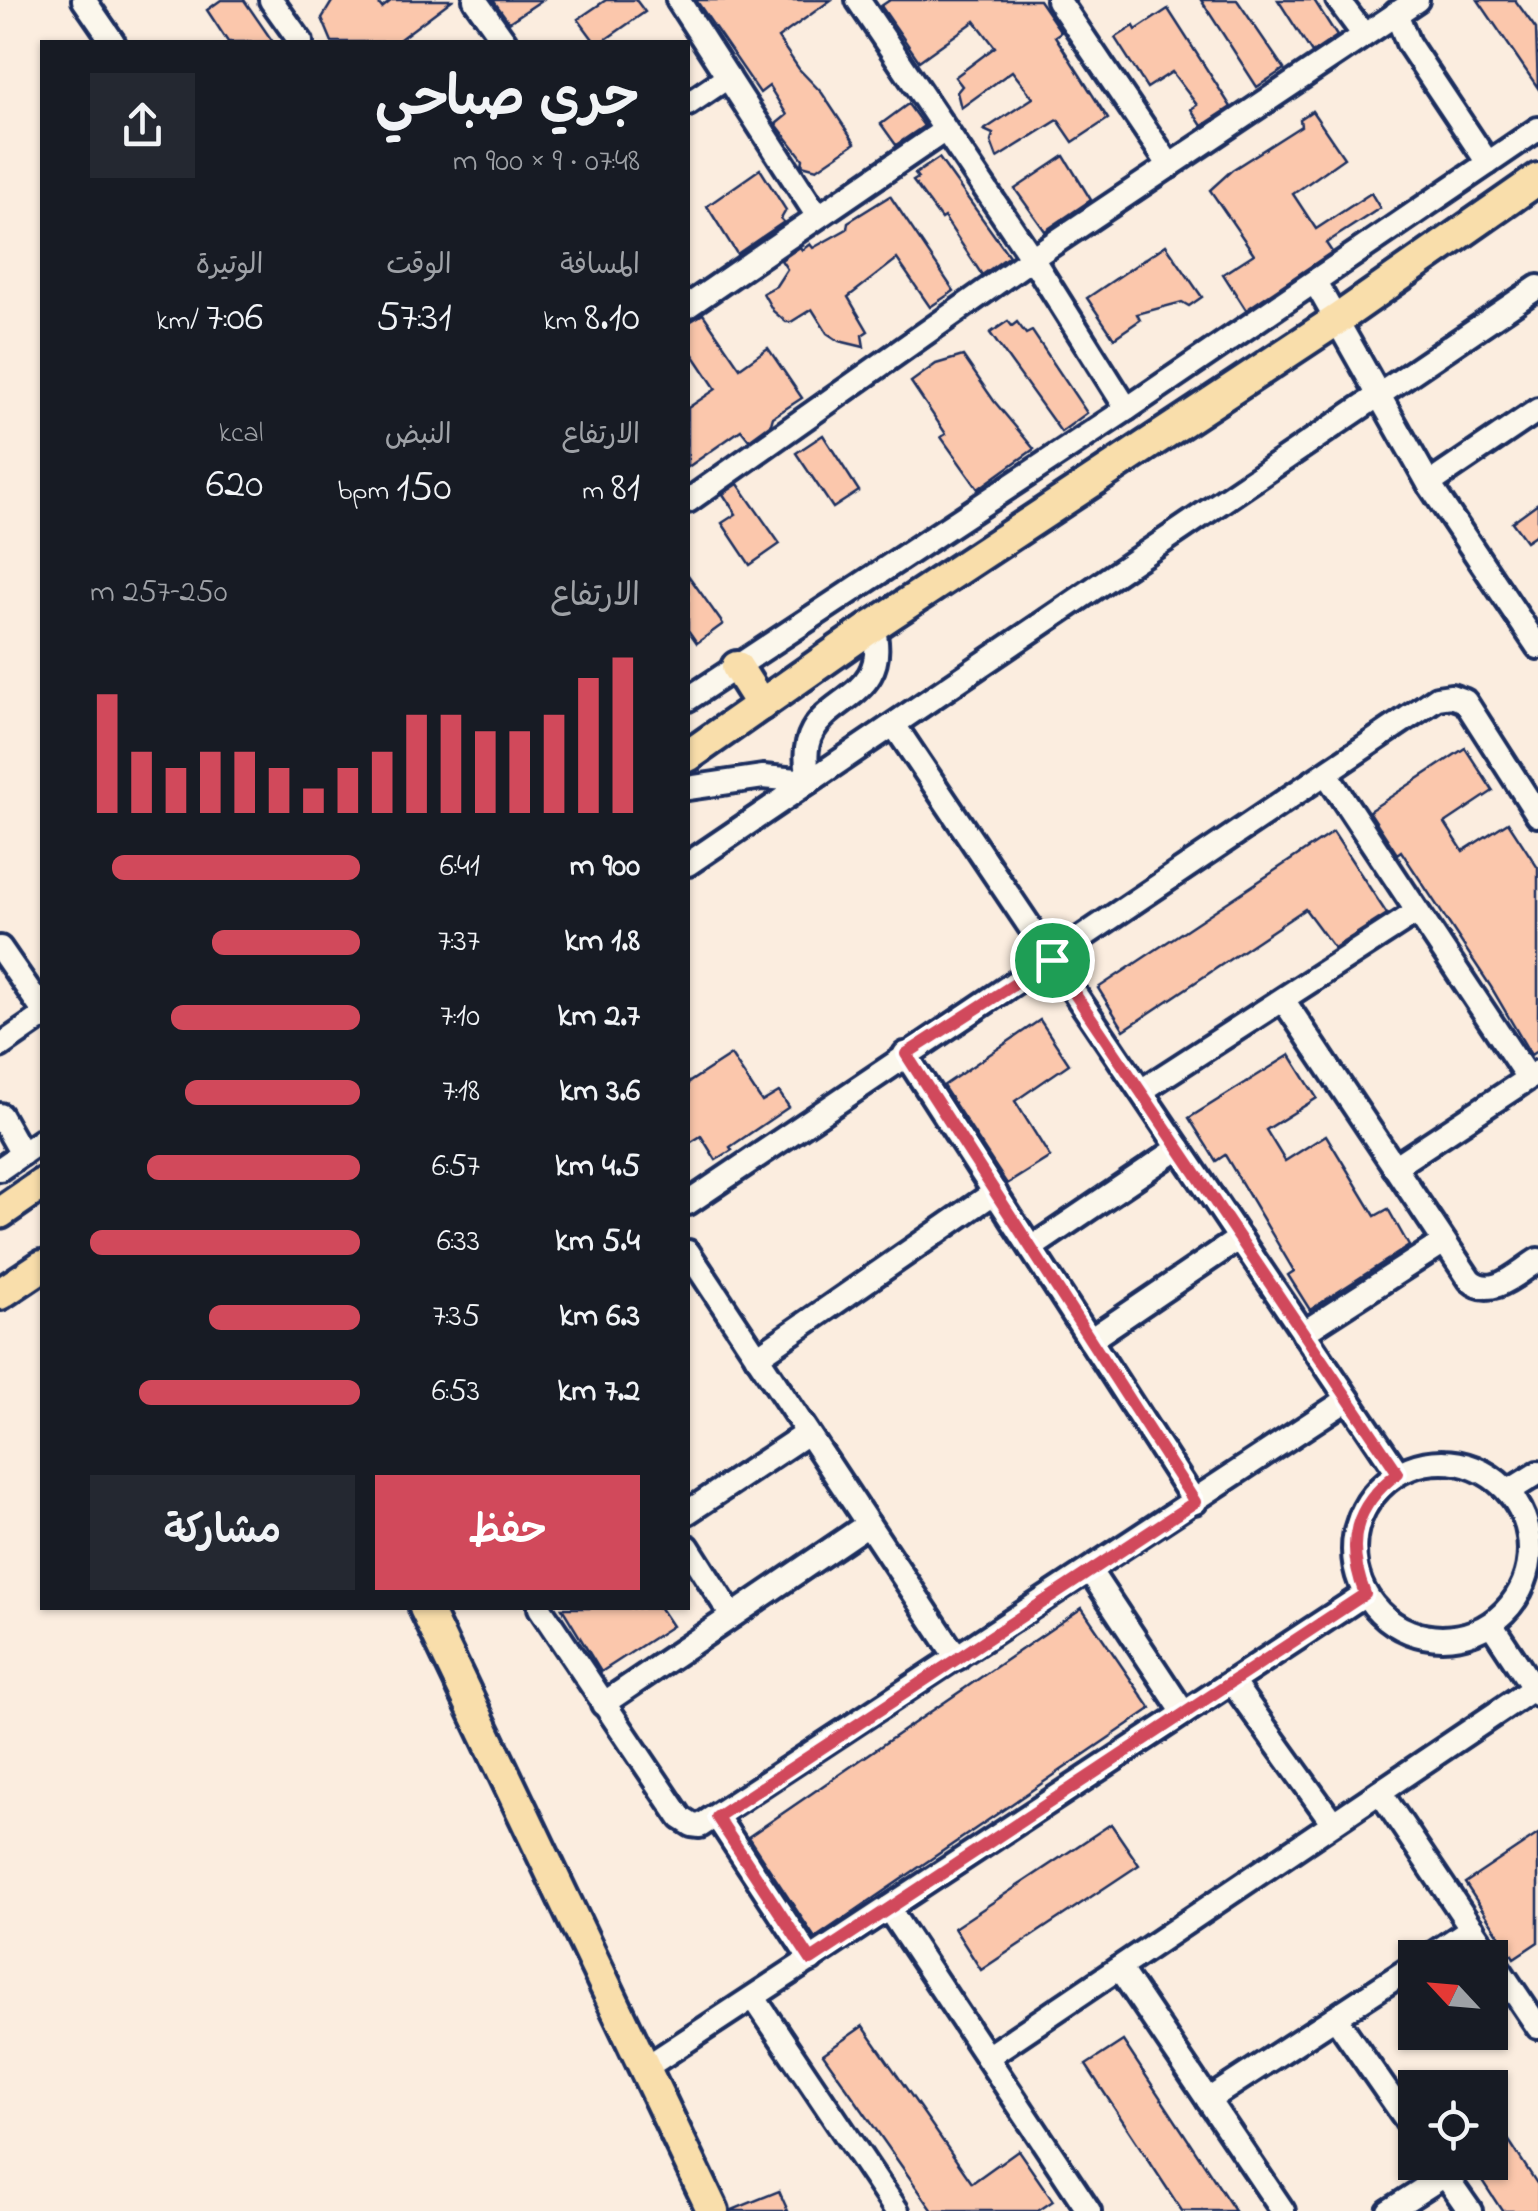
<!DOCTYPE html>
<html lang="ar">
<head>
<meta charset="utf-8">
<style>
	body { margin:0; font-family:"Indie Flower","Playpen Sans Arabic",sans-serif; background:#242831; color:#f1f3f6; direction:rtl; height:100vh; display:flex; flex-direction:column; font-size:38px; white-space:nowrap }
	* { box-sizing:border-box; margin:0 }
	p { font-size:32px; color:#9ea1a6 }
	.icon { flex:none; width:55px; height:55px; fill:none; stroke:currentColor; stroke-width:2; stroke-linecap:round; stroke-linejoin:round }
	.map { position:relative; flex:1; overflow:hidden; direction:ltr }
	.side { position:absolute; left:40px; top:40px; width:650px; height:1570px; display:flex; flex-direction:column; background:#171b24; border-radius:0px; box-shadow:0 2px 8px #0004; direction:rtl }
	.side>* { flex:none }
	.needle { width:65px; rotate:296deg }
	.controls { position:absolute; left:1398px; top:1940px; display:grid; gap:20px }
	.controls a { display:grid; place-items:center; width:110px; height:110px; border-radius:0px; background:#171b24; box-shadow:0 2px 8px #0004; font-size:50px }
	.pin { position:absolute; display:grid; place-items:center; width:85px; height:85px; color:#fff; margin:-42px; border:5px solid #fff; border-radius:50%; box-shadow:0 2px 10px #0007 }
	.round { display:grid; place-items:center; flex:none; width:105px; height:105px; border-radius:0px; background:#242831 }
	.overview { display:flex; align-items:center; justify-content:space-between; height:170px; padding:0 50px }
	h1 { font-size:55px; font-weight:600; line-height:75px }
	.stats { display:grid; grid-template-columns:repeat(3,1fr); gap:15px; height:170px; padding:10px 50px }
	.stats div { display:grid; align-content:center }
	.stats b { font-size:42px; font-weight:600 }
	.stats small { font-size:28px; font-weight:400 }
	.stats p { font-size:28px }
	.chart { height:280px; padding:20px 50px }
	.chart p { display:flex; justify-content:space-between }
	.chart svg { width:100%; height:180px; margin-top:10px; stroke:#d1495b; stroke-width:6 }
	.cta { display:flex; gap:20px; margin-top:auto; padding:20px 50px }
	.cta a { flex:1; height:115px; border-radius:0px; background:#d1495b; color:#fff; font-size:40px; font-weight:600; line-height:115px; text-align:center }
	.cta a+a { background:#242831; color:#f1f3f6 }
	ul { padding:0 50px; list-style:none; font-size:32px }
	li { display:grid; grid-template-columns:160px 120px 1fr; align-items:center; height:75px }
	li i { height:25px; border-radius:12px; background:#d1495b }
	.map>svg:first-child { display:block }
</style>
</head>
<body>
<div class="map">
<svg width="1538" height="2211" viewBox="0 0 1538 2211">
	<rect width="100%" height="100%" fill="#fbeddf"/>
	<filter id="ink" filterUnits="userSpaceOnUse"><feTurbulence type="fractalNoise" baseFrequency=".01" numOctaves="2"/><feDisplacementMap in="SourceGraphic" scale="20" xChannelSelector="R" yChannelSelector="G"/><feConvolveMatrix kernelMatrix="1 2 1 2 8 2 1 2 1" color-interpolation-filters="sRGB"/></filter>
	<g filter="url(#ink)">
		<g fill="#fbc7ac" stroke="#1b2f5e" stroke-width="2.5">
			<polygon points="221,0 244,0 273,42 228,42 207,10"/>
			<polygon points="333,0 376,0 382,8 392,0 452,0 396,42 332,42 322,18"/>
			<polygon points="493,0 542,0 509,22"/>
			<polygon points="606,0 636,0 645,12 602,42 595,42 578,19"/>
			<polygon points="696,0 831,0 778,38 799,69 822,93 855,143 817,169 802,165 803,159 776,124 787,115 769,86 760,93"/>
			<polygon points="890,0 1039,0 1061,32 1055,36 1108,119 1073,142 1058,120 997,158 991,142 993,134 984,130 1033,98 1012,71 961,108 957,92 962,86 955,77 995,47 975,21 919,61 881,6"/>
			<polygon points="1201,0 1237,0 1284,69 1257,87"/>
			<polygon points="1278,0 1314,0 1337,36 1312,53"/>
			<polygon points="1478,0 1515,0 1536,29 1538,88"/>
			<polygon points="1168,9 1231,107 1202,126 1191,109 1197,105 1172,72 1147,88 1115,38 1134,26 1136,30"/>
			<polygon points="908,104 924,126 896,145 881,124"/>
			<polygon points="1312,111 1344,158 1293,194 1316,229 1371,193 1380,208 1326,243 1332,252 1246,310 1223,274 1254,254 1210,190 1232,170 1301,126 1300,119"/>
			<polygon points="1064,156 1091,200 1045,231 1015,189"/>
			<polygon points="939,158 1009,256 982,275 944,217 941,219 913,181 918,178 915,174"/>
			<polygon points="760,169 786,210 781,219 784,222 737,254 707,206"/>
			<polygon points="890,196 954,291 930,307 897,259 848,297 868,331 862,335 864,347 839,341 827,333 812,309 791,322 786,322 773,311 763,293 776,286 787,269 781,260 800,247 802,250 810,244 813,248 847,229 848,222"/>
			<polygon points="1166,245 1202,297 1189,306 1182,302 1137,314 1140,320 1114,338 1087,298"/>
			<polygon points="703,314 740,368 768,348 802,398 773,417 771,424 749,440 741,430 688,467 688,408 716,389 688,347 688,323"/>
			<polygon points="1008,321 1012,326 1017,322 1026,334 1032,331 1087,413 1061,432 990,333"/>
			<polygon points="963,356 994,401 1034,449 978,489 941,437 946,434 911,382 936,364"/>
			<polygon points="823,435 859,491 833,508 796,453"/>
			<polygon points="738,484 780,544 750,565 722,523 736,514 723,494"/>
			<polygon points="1538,503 1538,533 1526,541 1512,522"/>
			<polygon points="688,575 723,624 697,643 688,630"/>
			<polygon points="1465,748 1493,791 1445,823 1463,851 1508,822 1538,868 1538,1050 1531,1055 1491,987 1401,851 1397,854 1369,811"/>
			<polygon points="1333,832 1387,914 1334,948 1305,909 1124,1030 1098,988"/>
			<polygon points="1040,1020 1069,1064 1015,1101 1050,1157 1007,1184 943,1086"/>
			<polygon points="731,1055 762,1102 779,1092 789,1107 730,1147 732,1150 716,1160 701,1136 688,1144 688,1083"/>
			<polygon points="1290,1055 1317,1098 1266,1130 1285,1161 1326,1135 1375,1216 1388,1209 1409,1246 1310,1310 1288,1275 1294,1271 1225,1155 1216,1161 1189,1118"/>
			<polygon points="562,1608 660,1608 672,1626 601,1672"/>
			<polygon points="1082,1608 1151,1709 815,1938 748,1837"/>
			<polygon points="1111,1824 1139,1865 981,1970 954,1928"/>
			<polygon points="1538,1834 1538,1942 1514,1958 1465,1883"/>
			<polygon points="863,2026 972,2183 1018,2150 1053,2201 1038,2211 933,2211 823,2054"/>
			<polygon points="1123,2041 1235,2211 1182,2211 1086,2065"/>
			<polygon points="1504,2133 1538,2185 1538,2211 1502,2211 1470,2162 1490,2162 1490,2142"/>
			<polygon points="779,2191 788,2211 732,2211 732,2210"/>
		</g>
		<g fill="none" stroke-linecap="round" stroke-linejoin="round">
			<defs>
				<g id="minor">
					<polyline points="84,0 113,42"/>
					<polyline points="271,0 301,42"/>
					<polyline points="475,0 505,42"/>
					<polyline points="678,0 817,215"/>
					<polyline points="858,0 1032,258 1127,409"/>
					<polyline points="1058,0 1170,166"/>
					<polyline points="1338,0 1364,35"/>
					<polyline points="1396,13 1408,43 1488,163"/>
					<polyline points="688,104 728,77"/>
					<polyline points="1315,282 1429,484 1538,647"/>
					<polyline points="688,306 945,130"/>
					<polyline points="1429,484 1538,410"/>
					<polyline points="688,501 1032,258 1417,0"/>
					<polyline points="688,699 1127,409 1538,129"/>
					<polyline points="894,725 1398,1473"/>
					<polyline points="1327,775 1528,1078"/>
					<path d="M 688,788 L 763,777 L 810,781 C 785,690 897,715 873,626"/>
					<polyline points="688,864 1538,287"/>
					<polyline points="0,948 42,1009"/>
					<path d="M 1284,1001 L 1470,1280 C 1492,1300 1518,1272 1538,1260"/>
					<polyline points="0,1046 42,1017"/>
					<polyline points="905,1054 1195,1502"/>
					<polyline points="1141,1091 1417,912"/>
					<polyline points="0,1115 22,1154"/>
					<polyline points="1394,1167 1538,1072"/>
					<polyline points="0,1169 42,1140"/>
					<polyline points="688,1203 1437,698 1451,696 1465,701 1538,815"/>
					<polyline points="1031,1248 1179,1148"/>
					<polyline points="688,1252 957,1658"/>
					<polyline points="1303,1333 1444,1242"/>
					<polyline points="1090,1340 1240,1238"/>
					<polyline points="757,1357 995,1192"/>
					<circle cx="1442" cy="1550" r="88"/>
					<polyline points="1509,1491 1538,1473"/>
					<polyline points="688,1512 807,1433"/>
					<polyline points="688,1547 732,1616"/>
					<polyline points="1090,1571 1184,1713"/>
					<polyline points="540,1608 681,1818 692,1825 700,1826 1348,1399"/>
					<polyline points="1491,1624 1538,1695"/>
					<polyline points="1232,1682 1333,1823"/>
					<polyline points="603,1704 868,1524"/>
					<polyline points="1380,1792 1538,2027"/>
					<polyline points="717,1817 811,1960"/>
					<polyline points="888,1908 1089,2211"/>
					<polyline points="1427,1958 1472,1928"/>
					<polyline points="1119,1968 1283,2211"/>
					<polyline points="754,1998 897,2211"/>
					<polyline points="1335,2017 1415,2132"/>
					<polyline points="987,2057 1538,1685"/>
					<polyline points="645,2068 1365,1594"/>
					<polyline points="1208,2100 1415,1965"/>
					<polyline points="1438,2165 1470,2211"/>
					<polyline points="1389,2211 1445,2175"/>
				</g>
				<g id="major">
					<polyline points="737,667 761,705"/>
					<polyline points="688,756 873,626 1338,319 1538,179"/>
					<polyline points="0,1213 42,1184"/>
					<polyline points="0,1294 42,1266"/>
					<polyline points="425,1608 713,2211"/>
				</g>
			</defs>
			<use href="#minor" stroke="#1b2f5e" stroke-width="30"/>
			<use href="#major" stroke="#1b2f5e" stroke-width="38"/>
			<use href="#minor" stroke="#fbf7ec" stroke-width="22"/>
			<use href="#major" stroke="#f9deab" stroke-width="30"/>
		</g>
	</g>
	<g fill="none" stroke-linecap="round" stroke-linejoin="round" filter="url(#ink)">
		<defs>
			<path id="route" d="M 1052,960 L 1398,1473 C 1354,1506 1345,1543 1365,1594 L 811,1960 L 717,1817 L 1195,1502 L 906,1054 Z"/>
		</defs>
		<use href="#route" stroke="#fff" stroke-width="20"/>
		<use href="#route" stroke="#d1495b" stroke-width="12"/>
	</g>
</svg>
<div class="controls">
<a><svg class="needle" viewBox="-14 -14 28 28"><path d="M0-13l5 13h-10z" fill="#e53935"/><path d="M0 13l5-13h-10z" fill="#9ea1a6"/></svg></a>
<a><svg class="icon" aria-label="locate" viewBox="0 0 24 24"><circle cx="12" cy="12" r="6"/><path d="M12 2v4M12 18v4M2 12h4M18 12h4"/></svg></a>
</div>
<div class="pin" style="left:1052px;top:960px;background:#1e9e55"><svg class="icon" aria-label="arrive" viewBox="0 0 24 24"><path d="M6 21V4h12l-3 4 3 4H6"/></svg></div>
<section class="side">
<div class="overview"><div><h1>جري صباحي</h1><p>07:48 · 9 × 900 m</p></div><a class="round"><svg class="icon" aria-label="share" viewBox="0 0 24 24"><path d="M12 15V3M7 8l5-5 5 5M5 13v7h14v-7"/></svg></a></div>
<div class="stats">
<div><p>المسافة</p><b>8.10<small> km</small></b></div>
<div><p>الوقت</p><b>57:31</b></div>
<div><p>الوتيرة</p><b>7:06<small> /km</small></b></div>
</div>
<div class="stats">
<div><p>الارتفاع</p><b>81<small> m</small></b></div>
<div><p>النبض</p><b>150<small> bpm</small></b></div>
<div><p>kcal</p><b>620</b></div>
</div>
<div class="chart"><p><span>الارتفاع</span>250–257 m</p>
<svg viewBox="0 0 160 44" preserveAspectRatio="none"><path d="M5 44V15M15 44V29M25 44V33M35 44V29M45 44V29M55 44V33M65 44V38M75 44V33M85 44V29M95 44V20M105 44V20M115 44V24M125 44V24M135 44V20M145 44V11M155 44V6"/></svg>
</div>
<ul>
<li><b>900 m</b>6:41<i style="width:92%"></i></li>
<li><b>1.8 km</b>7:37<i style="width:55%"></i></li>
<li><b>2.7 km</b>7:10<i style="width:70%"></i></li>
<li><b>3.6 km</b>7:18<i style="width:65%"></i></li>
<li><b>4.5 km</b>6:57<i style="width:79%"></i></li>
<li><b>5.4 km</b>6:33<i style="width:100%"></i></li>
<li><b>6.3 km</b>7:35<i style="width:56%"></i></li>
<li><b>7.2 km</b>6:53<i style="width:82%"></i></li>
</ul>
<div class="cta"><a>حفظ</a><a>مشاركة</a></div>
</section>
</div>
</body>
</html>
